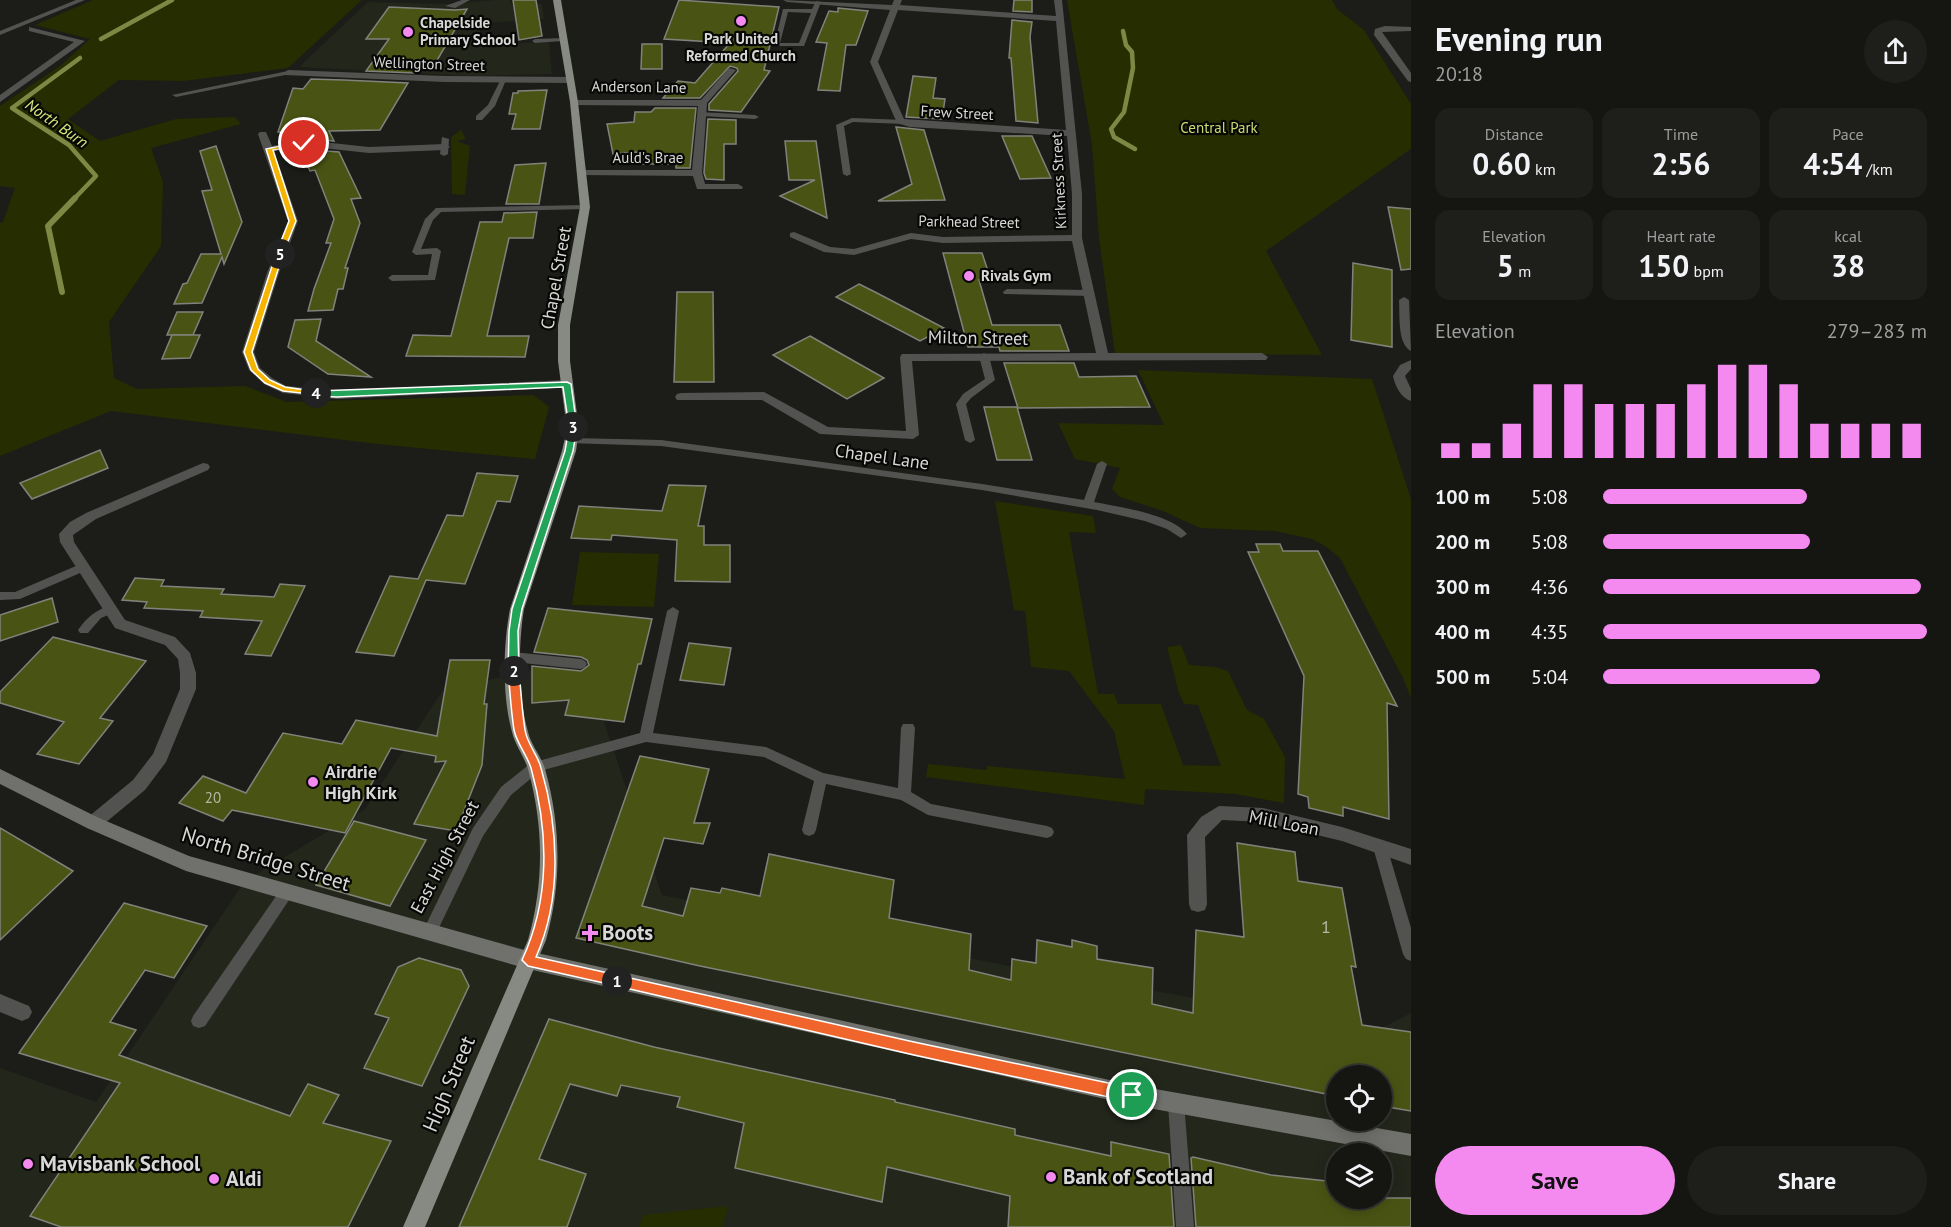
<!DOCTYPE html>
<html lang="en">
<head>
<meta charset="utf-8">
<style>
	body { margin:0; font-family:"PT Sans",sans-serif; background:#1e1f1b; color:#f1f3f6; height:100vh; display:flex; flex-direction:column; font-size:22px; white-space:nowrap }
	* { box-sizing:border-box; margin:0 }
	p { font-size:20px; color:#9d9f9f }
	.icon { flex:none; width:33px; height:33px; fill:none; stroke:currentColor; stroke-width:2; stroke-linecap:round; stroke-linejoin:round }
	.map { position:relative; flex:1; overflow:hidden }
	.panel { display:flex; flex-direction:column; background:#151612; width:540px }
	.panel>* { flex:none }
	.buttons { position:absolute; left:1326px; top:1065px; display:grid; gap:12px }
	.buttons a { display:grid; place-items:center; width:66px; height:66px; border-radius:50%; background:#151612; box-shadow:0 3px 15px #0003,0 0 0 2px #343532; font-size:30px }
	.pin { position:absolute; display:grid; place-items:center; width:51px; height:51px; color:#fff; margin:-26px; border:3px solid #fff; border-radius:50%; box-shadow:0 2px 6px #0007 }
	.km { position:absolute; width:30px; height:30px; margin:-15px; border-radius:50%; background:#222; color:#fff; font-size:16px; line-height:30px; text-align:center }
	.round { display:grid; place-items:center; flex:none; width:63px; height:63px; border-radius:32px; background:#1e1f1b }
	.summary { display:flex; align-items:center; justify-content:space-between; height:102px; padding:0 24px }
	h1 { font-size:33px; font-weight:800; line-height:45px }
	.figures { display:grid; grid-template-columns:repeat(3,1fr); gap:9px; height:102px; padding:6px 24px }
	.figures div { display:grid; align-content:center; border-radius:15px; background:#1e1f1b; text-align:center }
	.figures b { font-size:30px; font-weight:800 }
	.figures small { font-size:16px; font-weight:400 }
	.figures p { font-size:16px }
	.chart { height:168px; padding:12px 24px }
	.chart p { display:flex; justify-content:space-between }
	.chart svg { width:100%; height:108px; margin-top:6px; stroke:#f489f0; stroke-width:6 }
	.button { display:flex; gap:12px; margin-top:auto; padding:12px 24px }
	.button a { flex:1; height:69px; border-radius:36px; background:#f489f0; color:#111; font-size:24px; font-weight:800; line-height:69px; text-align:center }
	.button a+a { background:#1e1f1b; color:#f1f3f6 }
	ul { padding:0 24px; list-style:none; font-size:20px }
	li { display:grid; grid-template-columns:96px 72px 1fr; align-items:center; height:45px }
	li i { height:15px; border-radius:8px; background:#f489f0 }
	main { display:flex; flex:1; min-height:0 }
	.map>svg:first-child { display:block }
</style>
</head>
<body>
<main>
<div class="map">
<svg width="1411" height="1227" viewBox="0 0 1411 1227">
	<rect width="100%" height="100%" fill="#1c1d18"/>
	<g fill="#23261b" fill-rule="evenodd">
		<polygon points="495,0 510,0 511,5 542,4 544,19 480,23 480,45 549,42 552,74 469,76 299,67 368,2 452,4"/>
		<path d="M 583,659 L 662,895 L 1004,965 L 1378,1030 L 1411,1013 L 1411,1227 L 0,1227 L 0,1068 L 96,1102 L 245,881 L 365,809 L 443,690 ZM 1336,1076 L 1382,1076 L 1382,1120 L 1336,1120 ZM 1336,1154 L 1382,1154 L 1382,1198 L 1336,1198 Z"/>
	</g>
	<g fill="#262d01">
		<polygon points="93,0 362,0 288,68 183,81 119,80 68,119 100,141 176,119 235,117 241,124 151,148 163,182 161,246 109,322 114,378 137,389 245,386 287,402 534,395 549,407 535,459 377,444 111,411 0,456 0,223 3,222 15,188 0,186 0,106 60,66 90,39 35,25"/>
		<polygon points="1067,0 1332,0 1337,9 1364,30 1411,104 1411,149 1266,251 1322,355 1115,353 1099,238 1092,145"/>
		<polygon points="461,130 466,139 457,141 470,146 465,195 452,194 451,137"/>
		<polygon points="1138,370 1372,379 1411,499 1411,698 1403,678 1340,558 1325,546 1312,539 1275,531 1200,528 1163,511 1120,497 1112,489 1120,468 1075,459 1058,423 1164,425"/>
		<polygon points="995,501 1093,516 1096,533 1069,532 1098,694 1114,694 1118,704 1161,704 1183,765 1221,766 1198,705 1184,704 1179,693 1167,647 1181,645 1189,665 1215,667 1228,671 1247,710 1264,719 1285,757 1284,803 1235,794 1145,789 1144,805 926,777 928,764 987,770 987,766 1125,779 1114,731 1069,671 1031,667 1025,611 1014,610"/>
		<polygon points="580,552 659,554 654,607 572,605"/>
		<polygon points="728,1206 722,1227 639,1227 643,1215"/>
	</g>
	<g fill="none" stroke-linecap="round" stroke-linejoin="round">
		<g stroke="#7e8845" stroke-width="4.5">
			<polyline points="1123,31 1126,45 1132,52 1133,68 1124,112 1111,129 1114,137 1135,149"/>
			<polyline points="101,39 172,0"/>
			<polyline points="74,199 96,176 69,145 12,108 80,58"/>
		</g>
		<polyline stroke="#7e8845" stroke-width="6" points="62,292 48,226 75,198"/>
	</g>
	<g fill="#495414" stroke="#81827c" stroke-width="1.5">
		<polygon points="513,0 536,0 542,36 519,40"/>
		<polygon points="679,0 779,7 764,70 770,71 741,112 709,110 709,104 738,71 737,68 730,66 700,98 663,98 678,81 695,83 730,43 664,39"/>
		<polygon points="1014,0 1032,0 1032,12 1013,11"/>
		<polygon points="389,7 455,10 467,9 432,69 416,68 414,73 366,71 389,39 366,39"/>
		<polygon points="838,8 868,11 856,45 846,45 840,91 818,90 827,43 816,42 829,11 838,12"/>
		<polygon points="1012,20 1032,22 1030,37 1038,123 1016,121 1011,58 1009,58"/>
		<polygon points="642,44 662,44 662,69 641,69"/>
		<polygon points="913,76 936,78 933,98 945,99 942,119 906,117"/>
		<polygon points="311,79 344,80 408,83 380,130 329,131 334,141 304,138 296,139 293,132 278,132 293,88 303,89"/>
		<polygon points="547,90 540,129 512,129 516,114 509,114 513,93 518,93 518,91"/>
		<polygon points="655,108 696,108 690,168 676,168 676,164 636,164 638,152 613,154 607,124 634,122 635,112 651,112"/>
		<polygon points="708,119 736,120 736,144 724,144 724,180 706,179 704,173"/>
		<polygon points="896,127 924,130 945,200 878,201 912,184"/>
		<polygon points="1002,136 1032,136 1051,178 1020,179"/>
		<polygon points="785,141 816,141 827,218 780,196 815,180 789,180"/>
		<polygon points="216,146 242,222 224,264 222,257 202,303 174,304 183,284 187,283 201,254 221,254 202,191 212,190 200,151"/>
		<polygon points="300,149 339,152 361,198 351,199 360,223 345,268 348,268 343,289 338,289 333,310 308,311 314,289 331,243 326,243 334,219 315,170 310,171"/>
		<polygon points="546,163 539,204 506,204 515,165"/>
		<polygon points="1388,207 1411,209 1411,269 1401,270"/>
		<polygon points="537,212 533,238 509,238 487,336 529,336 525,357 406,356 413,335 451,336 480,222 502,222 504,213"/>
		<polygon points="943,253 982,253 991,280 979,280 992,325 1060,325 1069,351 1000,351 999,347 968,347"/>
		<polygon points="1353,263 1392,270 1392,347 1351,340"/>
		<polygon points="859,284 875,292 944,328 920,341 836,297"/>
		<polygon points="677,292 713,292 714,382 674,382"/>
		<polygon points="177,312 203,312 193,335 167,335"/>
		<polygon points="321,319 316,341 371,377 328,374 288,347 295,320"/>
		<polygon points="172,335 200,335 190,358 162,359"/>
		<polygon points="810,336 838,352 884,378 847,399 773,355"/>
		<polygon points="1004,363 1074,363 1079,377 1136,376 1150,407 1018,408"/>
		<polygon points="984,407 1017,407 1032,460 997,460"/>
		<polygon points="100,450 108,468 32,499 20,483"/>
		<polygon points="477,473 518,476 510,502 497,501 465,584 426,580 394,656 356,652 390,576 418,579 447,515 463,516"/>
		<polygon points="669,485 706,486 698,526 704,526 704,545 730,545 730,582 675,581 677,540 612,535 611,540 571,538 579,506 662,511"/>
		<polygon points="1256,544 1280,544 1283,551 1318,551 1397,706 1387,703 1389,819 1343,807 1343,816 1309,808 1308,797 1298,794 1304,676 1248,552 1259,552"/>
		<polygon points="135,578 164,580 161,586 224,589 221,594 274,597 280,584 305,586 271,656 245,654 262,621 200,617 203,611 144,608 147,602 122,600"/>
		<polygon points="52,598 58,622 0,641 0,615"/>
		<polygon points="548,608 652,619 641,664 638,664 624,722 565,715 569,700 532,703 532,666 581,671 589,665 587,660 581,657 534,652"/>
		<polygon points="53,637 146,661 100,718 113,721 79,764 37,754 64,722 0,703 0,692"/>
		<polygon points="689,643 731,648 724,685 680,680"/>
		<polygon points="450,660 490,660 484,704 487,704 482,765 456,831 414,824 446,761 435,762 436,756 391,748 345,833 232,810 223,821 179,803 203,776 246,793 283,733 342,744 356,720 437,736"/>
		<polygon points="640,756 709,769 694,823 710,823 703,844 664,838 642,906 683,916 691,888 720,893 722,888 760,896 769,854 894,880 889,918 971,934 969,970 1011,980 1012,959 1036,963 1037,940 1072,947 1072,940 1097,946 1097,959 1153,968 1152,1004 1193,1013 1196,930 1244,937 1237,843 1295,852 1298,881 1342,888 1356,967 1351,966 1362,1025 1411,1032 1411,1111 1382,1106 1382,1076 1336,1076 1336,1096 700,966 576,938"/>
		<polygon points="354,821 426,840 390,906 316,885"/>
		<polygon points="0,828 73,871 0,940"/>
		<polygon points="124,903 207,926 174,978 145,970 110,1022 136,1030 119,1055 290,1116 308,1084 339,1095 323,1123 391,1141 348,1227 61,1227 30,1216 120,1083 19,1053"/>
		<polygon points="419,958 461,970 469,986 422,1086 364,1068 389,1018 375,1014 398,967"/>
		<polygon points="549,1019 654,1047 895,1100 895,1102 1015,1129 1015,1135 1111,1156 1111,1142 1169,1154 1174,1227 1008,1227 1010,1196 887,1167 882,1202 735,1168 744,1123 677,1107 680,1097 621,1085 617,1096 570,1084 539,1159 586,1174 567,1227 459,1227"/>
		<polygon points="1193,1157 1271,1175 1336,1182 1336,1198 1411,1198 1411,1227 1196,1227 1191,1158"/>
	</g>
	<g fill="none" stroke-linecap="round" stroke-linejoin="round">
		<g fill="#525350" fill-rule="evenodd">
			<polygon points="76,0 85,0 0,35 0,31"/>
			<polygon points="462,0 470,0 455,8 445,6"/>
			<path d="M 816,1 L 821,2 L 804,46 L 774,46 L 783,9 L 812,9 ZM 788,12 L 811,13 L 799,43 L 780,43 Z"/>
			<polygon points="565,38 566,39 563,41 535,43 532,41 535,39"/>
			<polygon points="288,71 291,73 290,74 176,97 172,95"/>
			<polygon points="501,79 506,80 495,106 482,120 476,120 476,116 488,105"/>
			<polygon points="699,112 755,115 759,117 755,119 702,116 698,114"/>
			<polygon points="852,118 905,120 909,122 905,124 853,122 844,126 851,174 847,176 843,174 836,125"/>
			<polygon points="442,137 449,139 448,154 444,156 440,154"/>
			<polygon points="585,205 588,205 588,209 441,212 433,220 421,249 437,248 441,251 435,280 392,281 388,278 392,275 428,275 432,254 416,255 412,252 425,219 436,208"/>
			<polygon points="1007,289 1089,290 1093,293 1089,296 1004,294 1003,292"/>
			<path d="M 1404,297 L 1409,300 L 1411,351 C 1397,344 1400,314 1399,300 Z"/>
			<polygon points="984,353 989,356 995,380 971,398 966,404 975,440 970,443 965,440 956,404 963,394 985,379 979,356"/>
			<path d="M 572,438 L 661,440 L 982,484 L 1084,500 L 1097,464 L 1102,461 L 1107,464 L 1094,502 C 1119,507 1171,514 1187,534 L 1181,538 L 1167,529 L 1145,521 L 1097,510 L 982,490 L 661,446 L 568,443 L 567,441 Z"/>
			<polygon points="83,563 89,567 87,570 20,599 0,600 0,592 15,592"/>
			<path d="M 111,605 L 117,609 L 115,612 L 101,618 L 88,633 L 80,633 L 78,630 C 87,617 96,610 111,605 Z"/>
			<polygon points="673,607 679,611 653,733 766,747 823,773 898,788 901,728 903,724 913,724 915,728 911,792 931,804 1047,826 1052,828 1054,832 1052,836 1047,838 928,815 901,800 826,784 816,830 814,834 809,836 804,834 802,830 814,781 764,757 646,742 540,771 511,795 483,836 435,936 430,938 425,936 423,931 473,828 501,787 531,763 640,733 667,611"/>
			<polygon points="513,652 581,659 585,661 587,664 585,667 581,669 513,662 509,660 507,657 509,654"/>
			<polygon points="1380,841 1385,843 1387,847 1411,928 1411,961 1406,959 1403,954 1373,847 1375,843"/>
			<polygon points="286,887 291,889 293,893 291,897 205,1026 199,1028 193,1026 191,1021 193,1016 281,889"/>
			<polygon points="1176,1095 1182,1097 1184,1103 1194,1227 1176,1227 1168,1103 1170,1097"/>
		</g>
		<g fill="#525350" fill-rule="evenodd">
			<path d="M 783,0 L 892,5 L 894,0 L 902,0 L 900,5 L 1056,16 L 1054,0 L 1062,0 L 1082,194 L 1082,238 L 1108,353 L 1262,353 L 1268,357 L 1266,360 L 912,361 L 919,435 L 913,439 L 820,434 L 762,400 L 677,400 L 675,397 L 677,394 L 681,393 L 764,392 L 828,427 L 906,431 L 900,357 L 902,354 L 1096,353 L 1072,241 L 943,243 L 911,239 L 854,255 L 824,252 L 790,237 L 790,233 L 794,232 L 830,247 L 854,249 L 911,233 L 943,237 L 1072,235 L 1072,194 L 1067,136 L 910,127 L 897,123 L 870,62 L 890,10 L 787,2 ZM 898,10 L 1056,21 L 1066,130 L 904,119 L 878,62 Z"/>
			<polygon points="1385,26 1411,27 1411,31 1382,32 1411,73 1411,82 1408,81 1374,35 1375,29"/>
			<polygon points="29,27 85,41 0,102 0,95 74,42 29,31"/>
			<polygon points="729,68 736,70 707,103 702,173 705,184 738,184 743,187 742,189 697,189 693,176 579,175 579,171 582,170 692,170 698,106 574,105 571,104 571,100 701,100"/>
			<polygon points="288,70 445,76 570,77 574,80 570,83 445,82 285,75 284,73"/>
			<polygon points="260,132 266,132 272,146 304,140 369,147 445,144 450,147 445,150 369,153 304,146 274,151 298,221 279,273 254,352 260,368 272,378 286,386 337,391 567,380 573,384 571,387 337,399 283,393 264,384 249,370 242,352 267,273 288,221 258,134"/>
			<path d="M 1411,360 L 1411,369 L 1405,376 L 1411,389 L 1411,401 C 1401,398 1395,386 1393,376 L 1400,365 Z"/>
			<polygon points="203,463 208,464 210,467 208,470 96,519 73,535 74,542 125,620 175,637 190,653 196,673 196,689 166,762 145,790 99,828 93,830 87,828 84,823 87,818 133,780 153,754 180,689 180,673 178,659 165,645 115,628 60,542 59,534 70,522 86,513"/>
			<polygon points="1219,806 1263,808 1342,827 1411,849 1411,865 1342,841 1263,822 1222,820 1205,837 1207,904 1205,910 1198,912 1191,910 1189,904 1187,835 1201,817"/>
			<polygon points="0,994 29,1006 32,1012 29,1018 22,1021 0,1012"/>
		</g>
		<polygon fill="#70716d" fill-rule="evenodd" points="0,769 99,818 189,856 528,951 1132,1085 1411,1134 1411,1156 1132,1105 528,969 186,871 87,828 0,784"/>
		<path fill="#878983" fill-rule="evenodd" d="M 553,0 L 561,0 L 578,102 L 590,207 L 570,325 L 570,361 L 579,429 L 576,451 L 524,609 C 518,645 518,696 528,732 C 531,745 541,756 545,769 C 561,826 562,883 546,940 L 425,1227 L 403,1227 L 528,940 C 544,883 544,827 528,769 C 524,756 515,745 512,732 C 502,696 503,645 510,609 L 562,451 L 567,429 L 558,361 L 558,325 L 580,207 L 570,102 Z"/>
	</g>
	<polygon fill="#f0652b" stroke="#fff" stroke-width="1.5" points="617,975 914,1042 1132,1088 1136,1090 1138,1095 1136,1100 1132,1102 914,1055 617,986 611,981"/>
	<path fill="#f0652b" stroke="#fff" stroke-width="1.5" d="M 514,667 L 519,671 C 521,691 522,711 525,730 C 527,744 538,755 541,768 C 559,829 562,898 536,957 L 617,975 L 623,981 L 617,986 L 528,966 L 522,960 C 550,900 549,832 531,768 C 527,755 517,744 514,730 C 511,711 510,691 508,671 Z"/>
	<polygon fill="#22a559" stroke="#fff" stroke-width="1.5" points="573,424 577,427 573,451 522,609 518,631 519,671 514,675 508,671 509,631 512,609 565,451 569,427"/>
	<polygon fill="#22a559" stroke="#fff" stroke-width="1.5" points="567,382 571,384 577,427 573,430 569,427 563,387 337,397 316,396 312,393 316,391"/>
	<polygon fill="#f5b400" stroke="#fff" stroke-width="1.5" points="280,252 283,254 252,352 258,369 270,380 285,387 319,392 319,395 283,391 265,383 251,370 244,352 276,254"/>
	<polygon fill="#f5b400" stroke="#fff" stroke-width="1.5" points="304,141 306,145 273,150 296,221 283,254 280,257 276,254 289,221 266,149"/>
	<g fill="#f489f0" stroke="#070706" stroke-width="2">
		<circle cx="741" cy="21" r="6"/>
		<circle cx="408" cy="32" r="6"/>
		<circle cx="969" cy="276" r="6"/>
		<circle cx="313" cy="782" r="6"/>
		<path d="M587 924h6v6h6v6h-6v6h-6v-6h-6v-6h6z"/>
		<circle cx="28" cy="1164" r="6"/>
		<circle cx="1051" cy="1177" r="6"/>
		<circle cx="214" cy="1179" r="6"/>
	</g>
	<g text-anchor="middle" stroke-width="4.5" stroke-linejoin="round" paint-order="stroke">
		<g font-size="15" font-weight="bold" fill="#d8d9d6" stroke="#070706" text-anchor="start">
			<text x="420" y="28">Chapelside<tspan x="420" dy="17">Primary School</tspan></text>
			<text x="741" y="44" text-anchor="middle">Park United<tspan x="741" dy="17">Reformed Church</tspan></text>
			<text x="981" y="281">Rivals Gym</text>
		</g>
		<g font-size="15" fill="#d8d9d6" stroke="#070706">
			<text transform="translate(429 64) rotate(2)" y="5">Wellington Street</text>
			<text transform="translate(639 87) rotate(1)" y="5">Anderson Lane</text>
			<text transform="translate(957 113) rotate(3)" y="5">Frew Street</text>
			<text x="648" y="163">Auld's Brae</text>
			<text transform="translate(1059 181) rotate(-93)" y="5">Kirkness Street</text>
			<text transform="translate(969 222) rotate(1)" y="5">Parkhead Street</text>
		</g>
		<g font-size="15" fill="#c8de6f" stroke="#070706">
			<text x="1219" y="133">Central Park</text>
		</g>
		<g font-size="15" fill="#b4b8a6">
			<text x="213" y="803">20</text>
		</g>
		<g font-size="16" font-style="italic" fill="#d1e778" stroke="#070706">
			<text transform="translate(57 123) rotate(35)" y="6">North Burn</text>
		</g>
		<g font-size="18" fill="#d8d9d6" stroke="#070706">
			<text transform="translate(556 278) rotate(-80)" y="6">Chapel Street</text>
			<text transform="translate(978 338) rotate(1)" y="6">Milton Street</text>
			<text transform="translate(882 457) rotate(8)" y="6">Chapel Lane</text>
			<text transform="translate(1284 823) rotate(11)" y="6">Mill Loan</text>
			<text transform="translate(445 857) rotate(-62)" y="6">East High Street</text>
		</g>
		<g font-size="18" font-weight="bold" fill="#d8d9d6" stroke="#070706" text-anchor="start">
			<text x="325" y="778">Airdrie<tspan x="325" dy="21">High Kirk</tspan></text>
		</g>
		<g font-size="18" fill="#b4b8a6">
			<text x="1326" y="933">1</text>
		</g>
		<g font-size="21" fill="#d8d9d6" stroke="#070706">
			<text transform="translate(266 859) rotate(17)" y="7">North Bridge Street</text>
			<text transform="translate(449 1084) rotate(-67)" y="7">High Street</text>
		</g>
		<g font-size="21" font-weight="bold" fill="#d8d9d6" stroke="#070706" text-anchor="start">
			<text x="602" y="940">Boots</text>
			<text x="40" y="1171">Mavisbank School</text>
			<text x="1063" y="1184">Bank of Scotland</text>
			<text x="226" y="1186">Aldi</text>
		</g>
	</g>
</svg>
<div class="buttons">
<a><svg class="icon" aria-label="locate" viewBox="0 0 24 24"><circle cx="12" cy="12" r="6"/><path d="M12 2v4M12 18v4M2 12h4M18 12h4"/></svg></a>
<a><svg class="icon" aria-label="layers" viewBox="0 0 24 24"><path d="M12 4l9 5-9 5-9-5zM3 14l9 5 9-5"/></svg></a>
</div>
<div class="pin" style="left:1132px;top:1095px;background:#1e9e55"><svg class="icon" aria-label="arrive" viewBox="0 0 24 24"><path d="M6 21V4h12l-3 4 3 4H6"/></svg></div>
<div class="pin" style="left:304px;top:143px;background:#d93025"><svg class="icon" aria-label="check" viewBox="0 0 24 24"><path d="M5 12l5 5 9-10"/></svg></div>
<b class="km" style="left:617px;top:981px">1</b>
<b class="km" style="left:514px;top:671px">2</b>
<b class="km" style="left:573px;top:427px">3</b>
<b class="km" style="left:316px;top:393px">4</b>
<b class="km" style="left:280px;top:254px">5</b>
</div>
<section class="panel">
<div class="summary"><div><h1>Evening run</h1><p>20:18</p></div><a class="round"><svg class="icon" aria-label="share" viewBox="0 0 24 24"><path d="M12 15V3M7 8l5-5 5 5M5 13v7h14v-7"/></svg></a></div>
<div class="figures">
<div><p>Distance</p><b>0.60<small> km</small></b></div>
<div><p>Time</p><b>2:56</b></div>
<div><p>Pace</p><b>4:54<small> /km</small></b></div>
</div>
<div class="figures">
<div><p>Elevation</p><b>5<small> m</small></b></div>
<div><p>Heart rate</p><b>150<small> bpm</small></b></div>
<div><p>kcal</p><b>38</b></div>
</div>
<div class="chart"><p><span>Elevation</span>279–283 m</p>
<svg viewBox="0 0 160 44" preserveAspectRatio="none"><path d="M5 44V38M15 44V38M25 44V30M35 44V14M45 44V14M55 44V22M65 44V22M75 44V22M85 44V14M95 44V6M105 44V6M115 44V14M125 44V30M135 44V30M145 44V30M155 44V30"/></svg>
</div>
<ul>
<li><b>100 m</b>5:08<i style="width:63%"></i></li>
<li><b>200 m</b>5:08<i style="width:64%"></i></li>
<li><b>300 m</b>4:36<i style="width:98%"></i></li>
<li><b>400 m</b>4:35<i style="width:100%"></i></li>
<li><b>500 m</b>5:04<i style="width:67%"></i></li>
</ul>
<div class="button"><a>Save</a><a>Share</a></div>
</section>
</main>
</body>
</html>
